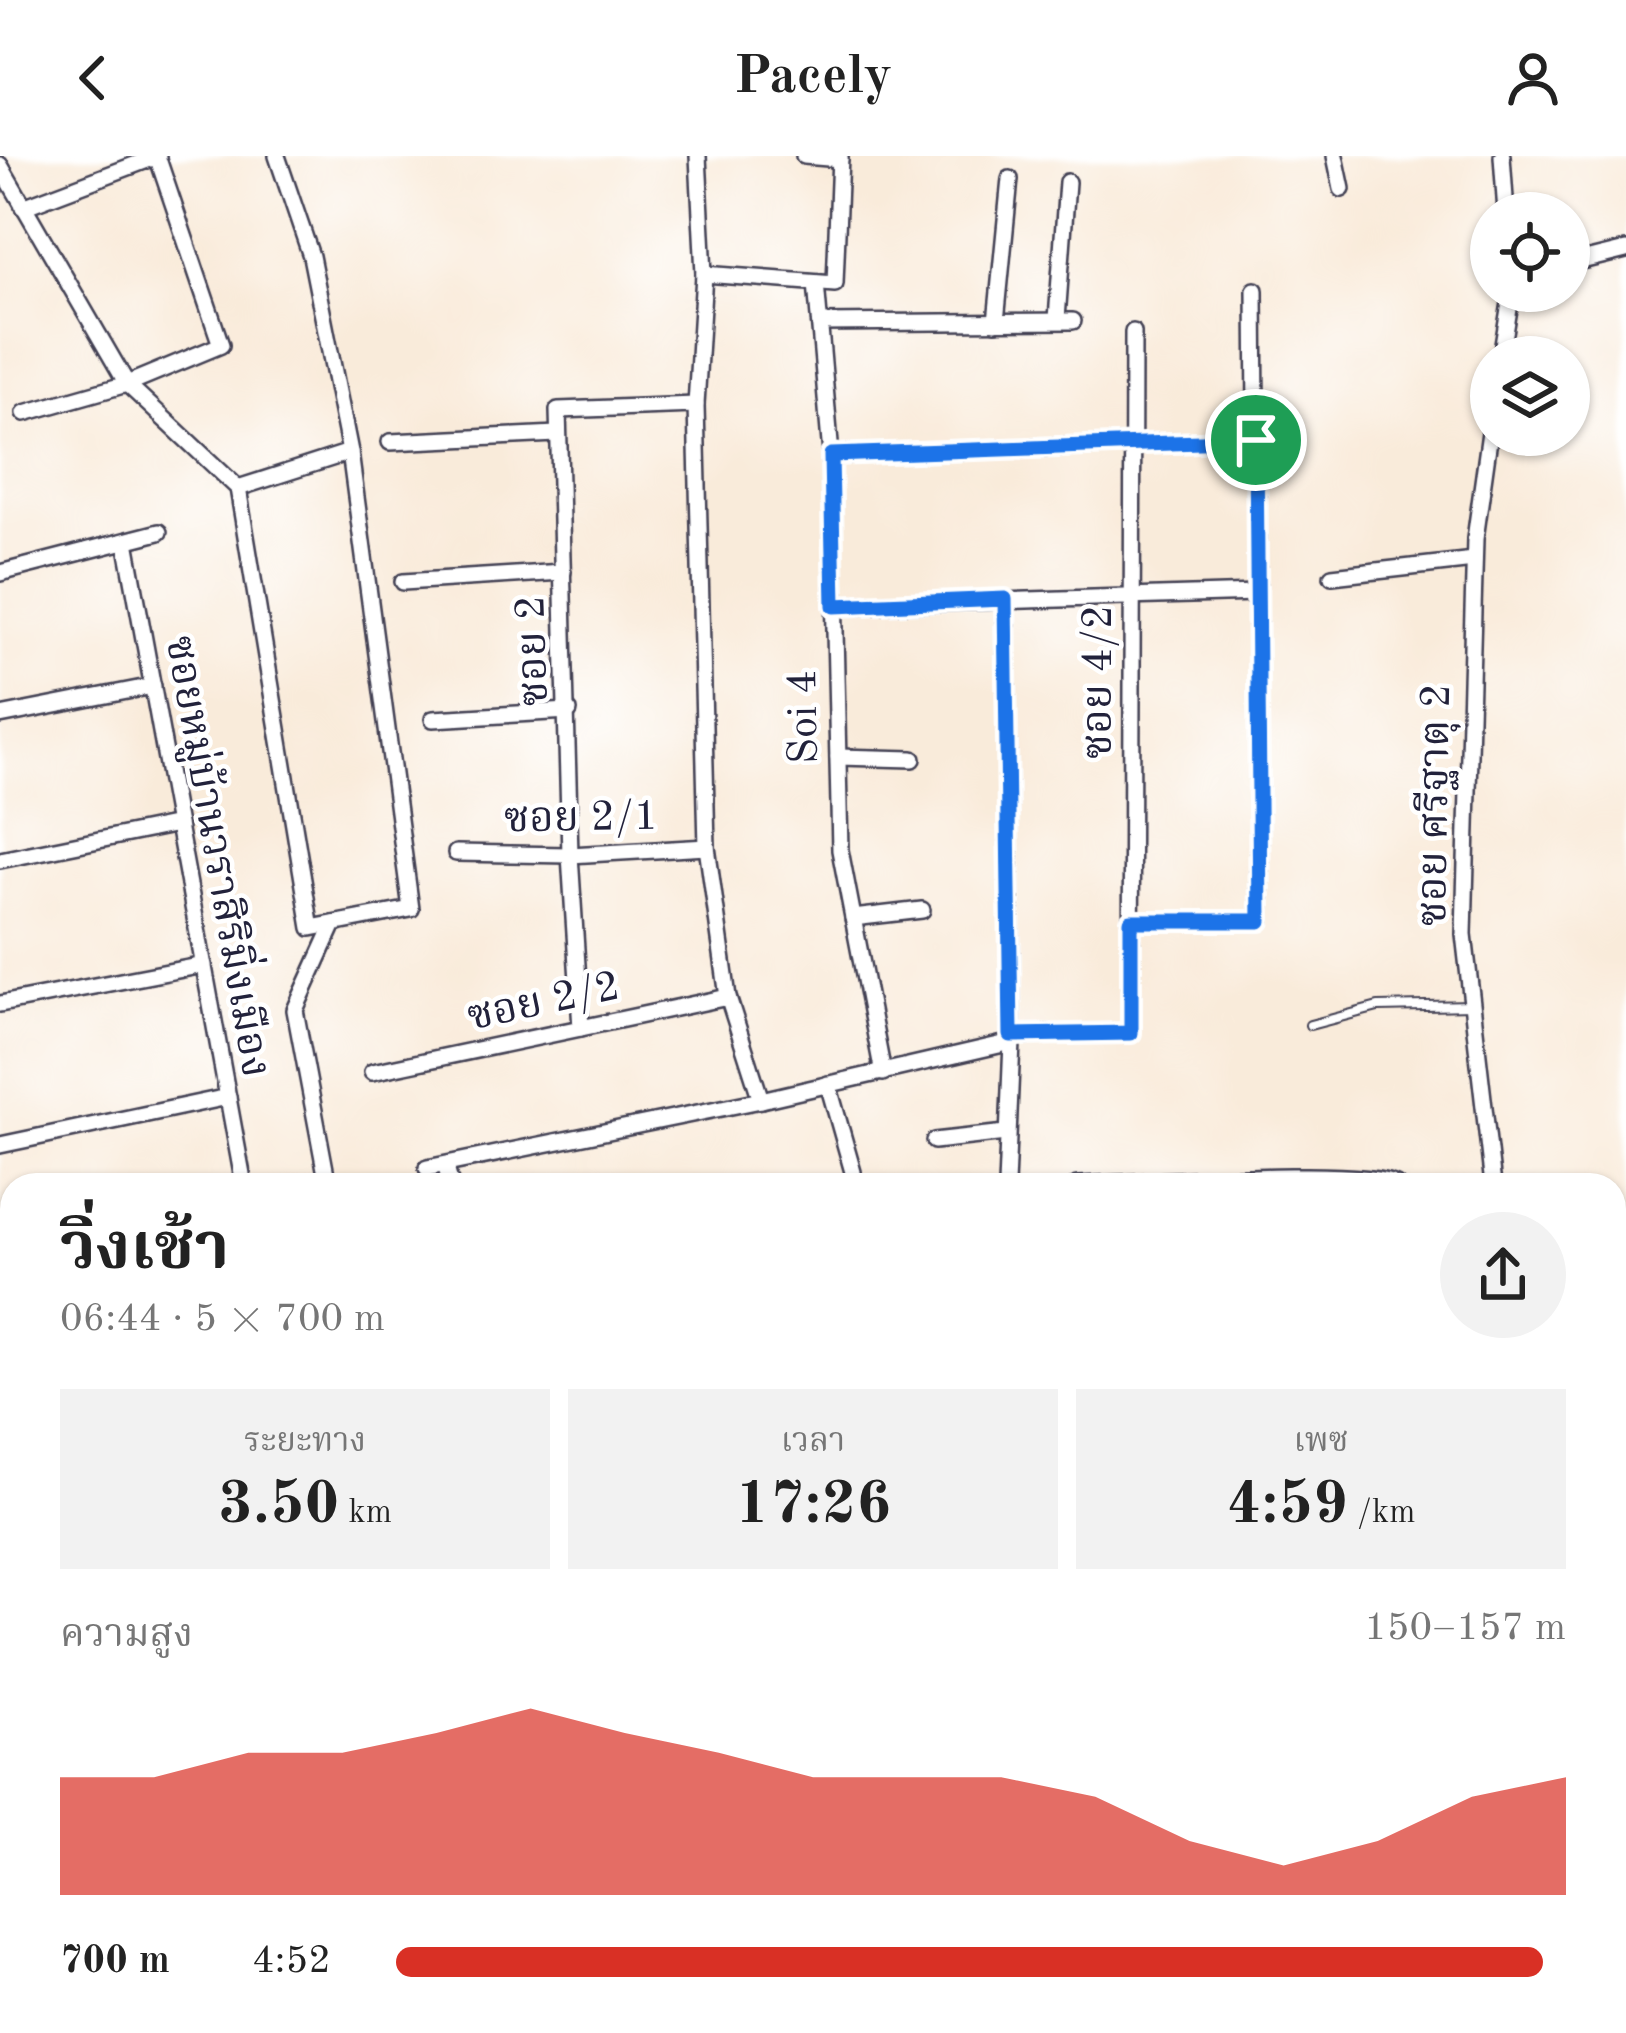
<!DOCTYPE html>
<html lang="th">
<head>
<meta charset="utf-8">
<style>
	body { margin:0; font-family:"Old Standard TT","Noto Serif Thai",serif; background:#f2f2f2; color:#222; height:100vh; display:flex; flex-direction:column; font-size:45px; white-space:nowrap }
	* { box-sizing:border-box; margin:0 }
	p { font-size:39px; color:#767676 }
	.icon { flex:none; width:66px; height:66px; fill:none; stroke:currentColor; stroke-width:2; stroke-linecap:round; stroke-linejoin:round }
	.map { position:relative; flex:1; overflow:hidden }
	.side { position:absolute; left:0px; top:1017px; width:1626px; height:861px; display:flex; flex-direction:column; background:#fff; border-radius:36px 36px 0 0; box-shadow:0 3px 9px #0004 }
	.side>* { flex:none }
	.fabs { position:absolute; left:1470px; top:36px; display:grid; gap:24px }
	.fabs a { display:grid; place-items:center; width:120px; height:120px; border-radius:50%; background:#fff; box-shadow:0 3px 9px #0004; font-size:60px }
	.pin { position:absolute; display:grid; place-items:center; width:102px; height:102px; color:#fff; margin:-51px; border:6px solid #fff; border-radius:50%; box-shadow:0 3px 12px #0007 }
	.round { display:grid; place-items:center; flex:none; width:126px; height:126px; border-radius:63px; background:#f2f2f2 }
	.overview { display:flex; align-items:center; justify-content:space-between; height:204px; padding:0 60px }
	h1 { font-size:66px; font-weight:700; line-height:90px }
	.figures { display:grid; grid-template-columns:repeat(3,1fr); gap:18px; height:204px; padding:12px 60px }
	.figures div { display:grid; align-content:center; border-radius:0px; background:#f2f2f2; text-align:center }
	.figures b { font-size:60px; font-weight:700 }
	.figures small { font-size:33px; font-weight:400 }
	.figures p { font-size:33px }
	.chart { height:336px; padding:24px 60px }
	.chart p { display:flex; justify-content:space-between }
	.chart svg { width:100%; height:216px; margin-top:12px; fill:#d93025; opacity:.7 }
	ul { padding:0 60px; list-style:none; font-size:39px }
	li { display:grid; grid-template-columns:192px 144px 1fr; align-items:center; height:90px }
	li i { height:30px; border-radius:15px; background:#d93025 }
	header { display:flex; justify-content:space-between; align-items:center; height:156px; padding:0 60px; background:#fff; font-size:54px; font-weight:700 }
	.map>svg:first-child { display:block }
</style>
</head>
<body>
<header><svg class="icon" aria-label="back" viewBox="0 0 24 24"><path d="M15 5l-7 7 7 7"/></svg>Pacely<svg class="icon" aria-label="person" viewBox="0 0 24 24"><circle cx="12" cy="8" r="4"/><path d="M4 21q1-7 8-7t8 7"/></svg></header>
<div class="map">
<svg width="1626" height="1877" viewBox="0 0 1626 1877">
	<rect width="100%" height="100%" fill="#fff"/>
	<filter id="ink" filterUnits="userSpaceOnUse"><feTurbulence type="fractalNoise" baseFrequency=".00833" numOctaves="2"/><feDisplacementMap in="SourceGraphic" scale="24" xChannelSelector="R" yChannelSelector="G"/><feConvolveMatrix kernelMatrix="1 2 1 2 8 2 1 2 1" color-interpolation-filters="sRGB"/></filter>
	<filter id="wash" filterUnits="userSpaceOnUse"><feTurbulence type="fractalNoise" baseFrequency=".004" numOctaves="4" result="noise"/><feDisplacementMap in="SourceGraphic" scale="48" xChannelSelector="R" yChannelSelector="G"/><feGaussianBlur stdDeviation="2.7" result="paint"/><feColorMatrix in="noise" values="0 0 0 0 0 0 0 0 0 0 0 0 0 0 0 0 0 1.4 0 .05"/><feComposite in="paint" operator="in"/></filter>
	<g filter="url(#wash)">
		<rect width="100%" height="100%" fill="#f9ebda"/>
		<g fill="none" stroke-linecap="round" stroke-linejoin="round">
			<g stroke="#4ab4c7" stroke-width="21">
				<polyline points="0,1720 12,1726"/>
				<polyline points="301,1866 322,1877"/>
			</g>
		</g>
	</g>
	<g filter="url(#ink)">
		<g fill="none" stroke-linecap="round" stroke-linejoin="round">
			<defs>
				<polyline id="lane" points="1310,869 1378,851 1473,849"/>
				<g id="street">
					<polyline points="698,0 704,118 696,249 707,691 728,841 761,944"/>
					<polyline points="804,0 840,3"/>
					<polyline points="1335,0 1342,33"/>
					<polyline points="1502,0 1506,57"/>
					<polyline points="0,9 127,228 238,332 311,772 411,753 350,296 311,100 277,0"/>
					<polyline points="23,51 158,0"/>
					<polyline points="1569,108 1626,94"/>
					<polyline points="704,118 835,128 840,0"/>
					<polyline points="816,127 831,299 840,694 883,917"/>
					<polyline points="1057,163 1067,26"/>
					<polyline points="996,166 1010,23"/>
					<polyline points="820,167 1073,165"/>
					<polyline points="1501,201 1512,135"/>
					<polyline points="25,257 127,228 221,189 157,0"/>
					<polyline points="1491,269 1475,383 1464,778 1493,1029"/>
					<polyline points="390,286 557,278"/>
					<polyline points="831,299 1255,284"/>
					<polyline points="238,332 350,296"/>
					<polyline points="126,385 244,1029"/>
					<polyline points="0,417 159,376"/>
					<polyline points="1332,420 1474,404"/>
					<polyline points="403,426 563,416"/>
					<polyline points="1005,443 1012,886 1006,1029"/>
					<polyline points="834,450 1257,437"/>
					<polyline points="0,560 153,530"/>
					<polyline points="433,563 569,555"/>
					<polyline points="838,601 913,603"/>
					<polyline points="456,697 570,699 707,691"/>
					<polyline points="0,704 178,668"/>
					<polyline points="853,762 922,754"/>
					<polyline points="1131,765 1260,765 1255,134"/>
					<polyline points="0,848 204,809"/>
					<polyline points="581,872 570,699 558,254 696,249"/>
					<polyline points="1011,879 1131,877 1133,176"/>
					<polyline points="372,916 728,841"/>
					<polyline points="828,928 853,1016 853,1029"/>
					<polyline points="934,985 1006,977"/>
					<polyline points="0,989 228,941"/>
					<polyline points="427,1012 761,944 1012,886"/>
					<polyline points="446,1012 451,1029"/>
					<polyline points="328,1029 295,854 334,768"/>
					<path d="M 1077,1029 C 1134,1028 1360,1009 1396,1029"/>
					<polyline points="0,1130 12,1127"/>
					<polyline points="1614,1211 1626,1206"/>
					<polyline points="0,1235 12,1235"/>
					<polyline points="0,1316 12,1315"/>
					<polyline points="0,1447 12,1453"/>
					<polyline points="1614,1448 1626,1585"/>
					<polyline points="0,1696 12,1701"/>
					<polyline points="0,1755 12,1761"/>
					<polyline points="1614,1839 1626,1857"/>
					<polyline points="226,1866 247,1877"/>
					<polyline points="352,1866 369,1877"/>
					<polyline points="983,1866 988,1877"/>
					<polyline points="1109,1866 1114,1877"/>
					<polyline points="187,1877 191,1866"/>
					<polyline points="744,1877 747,1866"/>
				</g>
			</defs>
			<use href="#lane" stroke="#424053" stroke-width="12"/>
			<use href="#street" stroke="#424053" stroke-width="20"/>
			<use href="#lane" stroke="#fff" stroke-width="8"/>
			<use href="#street" stroke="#fff" stroke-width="15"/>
		</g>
	</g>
	<g fill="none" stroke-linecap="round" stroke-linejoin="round" filter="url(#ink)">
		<defs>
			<polygon id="route" points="1256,284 1260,765 1131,765 1131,877 1011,879 1005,443 834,450 831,299"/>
		</defs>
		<use href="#route" stroke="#fff" stroke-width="24"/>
		<use href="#route" stroke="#1a73e8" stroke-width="15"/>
	</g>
	<g text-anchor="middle" stroke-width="9" stroke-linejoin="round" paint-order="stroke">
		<g font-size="42" fill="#22223b" stroke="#fff">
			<text transform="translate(530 495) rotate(-92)" y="15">ซอย 2</text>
			<text transform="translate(1096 526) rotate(-90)" y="15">ซอย 4/2</text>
			<text transform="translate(801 561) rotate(-91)" y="15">Soi 4</text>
			<text transform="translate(1432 649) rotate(-89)" y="15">ซอย ศรีฐาตุ 2</text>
			<text transform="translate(581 659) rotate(-1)" y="15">ซอย 2/1</text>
			<text transform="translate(220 700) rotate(80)" y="15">ซอยหมู่บ้านวราสิริมิ่งเมือง</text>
			<text transform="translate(543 843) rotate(-12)" y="15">ซอย 2/2</text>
		</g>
	</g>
</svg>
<div class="fabs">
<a><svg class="icon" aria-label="locate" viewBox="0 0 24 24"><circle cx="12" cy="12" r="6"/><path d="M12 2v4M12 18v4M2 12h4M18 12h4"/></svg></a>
<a><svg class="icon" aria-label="layers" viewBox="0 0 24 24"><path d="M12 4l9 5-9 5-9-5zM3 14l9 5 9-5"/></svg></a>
</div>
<div class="pin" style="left:1256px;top:284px;background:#1e9e55"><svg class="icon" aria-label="arrive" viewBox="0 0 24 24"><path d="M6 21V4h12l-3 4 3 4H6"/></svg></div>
<section class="side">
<div class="overview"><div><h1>วิ่งเช้า</h1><p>06:44 · 5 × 700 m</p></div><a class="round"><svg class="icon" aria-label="share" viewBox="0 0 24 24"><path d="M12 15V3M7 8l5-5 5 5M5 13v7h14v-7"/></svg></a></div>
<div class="figures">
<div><p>ระยะทาง</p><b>3.50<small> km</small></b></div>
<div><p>เวลา</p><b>17:26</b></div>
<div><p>เพซ</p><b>4:59<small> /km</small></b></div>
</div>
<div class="chart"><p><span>ความสูง</span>150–157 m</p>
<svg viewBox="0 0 160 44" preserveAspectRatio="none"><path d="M0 44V20L10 20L20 15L30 15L40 11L50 6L60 11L70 15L80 20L90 20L100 20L110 24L120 33L130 38L140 33L150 24L160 20V44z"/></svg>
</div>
<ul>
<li><b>700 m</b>4:52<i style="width:98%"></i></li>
</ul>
</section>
</div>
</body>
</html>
